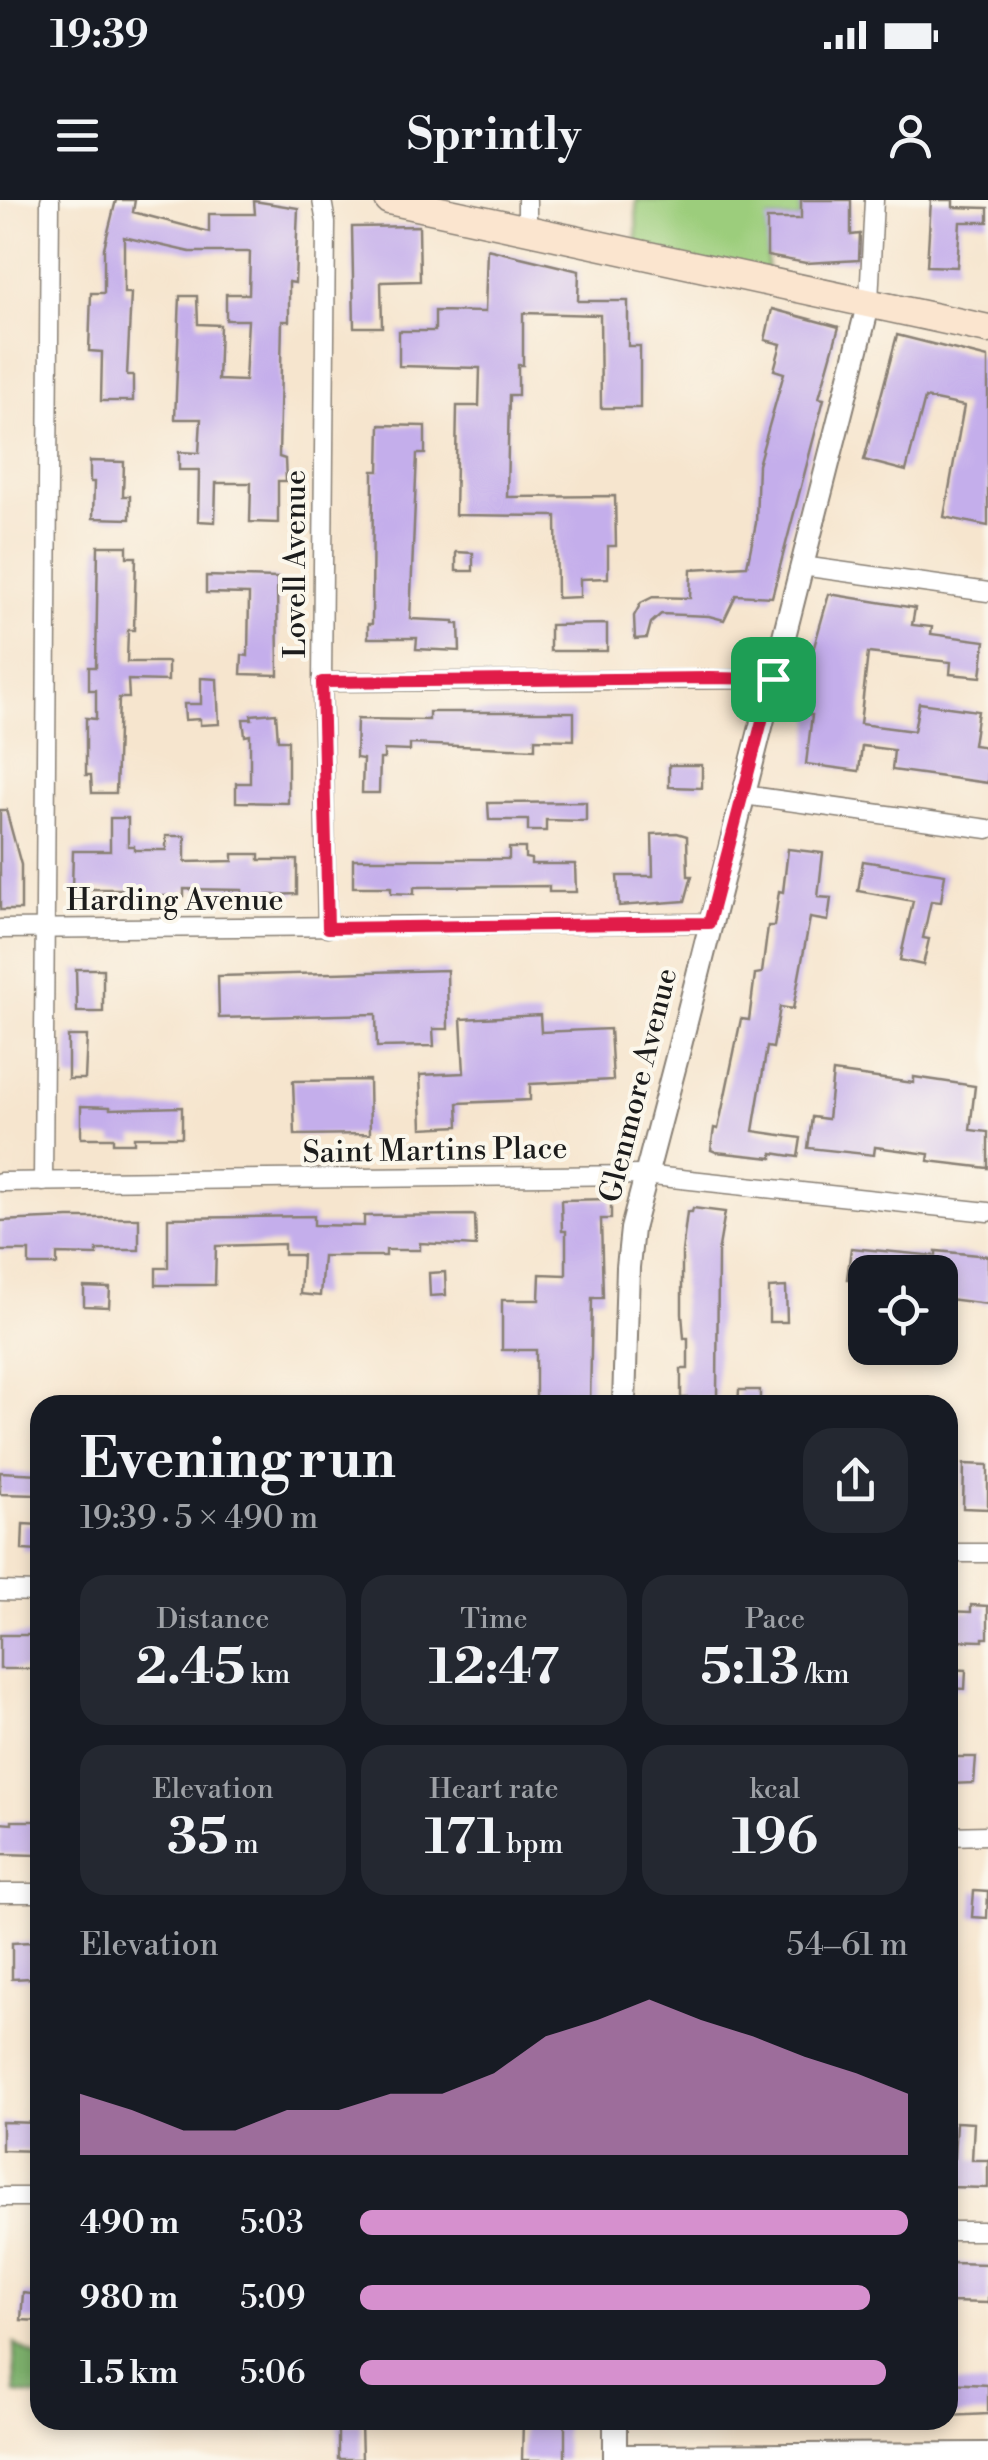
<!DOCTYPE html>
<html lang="en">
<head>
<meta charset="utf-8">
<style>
	body { margin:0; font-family:"Libre Bodoni",serif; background:#242831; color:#f1f3f6; height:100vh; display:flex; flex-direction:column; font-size:38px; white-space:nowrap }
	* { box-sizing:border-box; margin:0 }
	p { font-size:32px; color:#9ea1a6 }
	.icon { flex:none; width:55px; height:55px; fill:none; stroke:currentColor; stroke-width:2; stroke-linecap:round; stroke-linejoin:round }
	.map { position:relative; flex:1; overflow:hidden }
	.details { position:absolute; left:30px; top:1195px; width:928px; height:1035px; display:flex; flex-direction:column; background:#171b24; border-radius:30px; box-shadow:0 5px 15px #0003 }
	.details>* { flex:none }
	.fabs { position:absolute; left:848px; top:1055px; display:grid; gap:20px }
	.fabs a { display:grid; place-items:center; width:110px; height:110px; border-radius:20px; background:#171b24; box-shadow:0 5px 15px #0003; font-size:50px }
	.pin { position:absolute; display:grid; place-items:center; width:85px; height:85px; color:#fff; margin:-42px; border-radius:20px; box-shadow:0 5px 15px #0006 }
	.round { display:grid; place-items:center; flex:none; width:105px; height:105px; border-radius:30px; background:#242831 }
	.head { display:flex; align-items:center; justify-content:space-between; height:170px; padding:0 50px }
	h1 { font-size:55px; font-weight:700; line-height:75px }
	.figures { display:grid; grid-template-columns:repeat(3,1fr); gap:15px; height:170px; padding:10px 50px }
	.figures div { display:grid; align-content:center; border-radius:25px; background:#242831; text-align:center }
	.figures b { font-size:50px; font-weight:700 }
	.figures small { font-size:28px; font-weight:400 }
	.figures p { font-size:28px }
	.chart { height:280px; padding:20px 50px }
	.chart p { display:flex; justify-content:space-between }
	.chart svg { width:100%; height:180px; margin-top:10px; fill:#d690ce; opacity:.7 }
	ul { padding:0 50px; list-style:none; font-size:32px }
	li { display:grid; grid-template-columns:160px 120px 1fr; align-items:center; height:75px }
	li i { height:25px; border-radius:12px; background:#d690ce }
	.status { display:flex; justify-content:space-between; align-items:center; height:70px; padding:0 50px; background:#171b24; direction:ltr }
	.status svg { height:28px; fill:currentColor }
	header { display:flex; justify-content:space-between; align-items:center; height:130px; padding:0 50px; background:#171b24; font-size:45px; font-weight:700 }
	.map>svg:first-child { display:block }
</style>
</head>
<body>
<div class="status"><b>19:39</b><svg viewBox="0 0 49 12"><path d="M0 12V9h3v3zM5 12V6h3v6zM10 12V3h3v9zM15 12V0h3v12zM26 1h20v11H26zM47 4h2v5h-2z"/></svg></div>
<header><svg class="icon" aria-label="menu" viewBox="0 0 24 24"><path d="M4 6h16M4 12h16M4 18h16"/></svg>Sprintly<svg class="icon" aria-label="person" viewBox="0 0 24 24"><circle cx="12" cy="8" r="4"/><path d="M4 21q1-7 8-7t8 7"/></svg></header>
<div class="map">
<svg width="988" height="2260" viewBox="0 0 988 2260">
	<rect width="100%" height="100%" fill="#fbf7ec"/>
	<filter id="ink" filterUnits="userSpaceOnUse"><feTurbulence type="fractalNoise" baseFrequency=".01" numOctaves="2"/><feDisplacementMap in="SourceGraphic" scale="20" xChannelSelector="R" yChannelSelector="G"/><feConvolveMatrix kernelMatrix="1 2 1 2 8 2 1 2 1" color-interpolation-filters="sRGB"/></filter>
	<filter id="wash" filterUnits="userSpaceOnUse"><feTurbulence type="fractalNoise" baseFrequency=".0048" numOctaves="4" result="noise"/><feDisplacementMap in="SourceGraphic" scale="40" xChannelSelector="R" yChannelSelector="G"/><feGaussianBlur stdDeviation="2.25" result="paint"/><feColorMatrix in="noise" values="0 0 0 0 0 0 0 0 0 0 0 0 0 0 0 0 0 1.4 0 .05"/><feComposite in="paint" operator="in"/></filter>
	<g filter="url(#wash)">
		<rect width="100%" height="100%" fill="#f6e5ce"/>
		<polygon fill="#9ccd7c" stroke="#5c744c" stroke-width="2.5" points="636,0 801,0 801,19 768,19 767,80 637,52"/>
		<g fill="#7db06c" stroke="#4c6644" stroke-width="2.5">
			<polygon points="14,2144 40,2158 40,2196 15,2193"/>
			<polygon points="178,2220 291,2220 284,2227 207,2227"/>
		</g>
		<g id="blocks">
			<g fill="#c4aeeb">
				<polygon points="116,0 135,0 133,12 209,32 209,14 255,14 254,1 298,8 295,83 289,82 289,121 282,121 279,257 285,259 286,281 278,281 278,323 250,322 251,283 216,283 215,322 198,321 199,270 179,270 179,252 199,253 201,219 175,219 180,96 197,96 198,124 220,125 218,180 245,181 248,120 226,120 226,94 249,94 250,52 190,52 124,37 124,93 131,93 127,175 133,175 133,201 101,201 102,152 89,151 91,93 104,93 104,48"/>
				<polygon points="801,0 851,0 851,35 860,34 859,60 806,63 767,56 767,19 801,19"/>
				<polygon points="931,0 953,0 953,7 988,8 988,22 960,22 957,67 927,66"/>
				<polygon points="419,26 420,81 381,82 382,127 354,127 352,27"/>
				<polygon points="487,49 579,71 578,101 628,101 628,146 640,146 640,208 601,208 600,115 523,113 523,165 518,165 518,195 509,195 507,297 615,296 616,346 608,346 608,378 580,379 580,397 557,398 556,316 455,315 457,206 479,206 480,168 399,166 399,131 435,131 435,111 485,112"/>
				<polygon points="772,109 839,127 819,198 824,199 772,397 736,395 724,420 709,416 661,414 651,423 647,438 635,439 634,416 641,403 653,397 690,398 691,369 747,366 756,323 758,265 784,173 774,170 781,144 765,140"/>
				<polygon points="897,135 988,158 988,326 944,317 964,206 925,198 906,271 864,260"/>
				<polygon points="380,225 425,226 425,254 417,254 410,419 454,421 454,424 459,424 460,451 416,449 417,438 368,438 368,424 372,424 373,271 379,271"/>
				<polygon points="90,261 124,262 123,296 130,296 130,319 93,318 94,282 90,282"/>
				<polygon points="98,346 127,346 127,357 136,357 134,430 128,430 127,462 168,462 168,481 128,480 129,498 119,498 116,593 92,593 91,575 86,575 86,518 96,519 96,490 89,490 89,467 96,467"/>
				<polygon points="456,352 473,353 473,371 456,371"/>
				<polygon points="206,376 277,378 278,475 241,474 242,455 248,456 249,394 206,393"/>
				<polygon points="829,394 915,408 912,425 932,427 931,434 985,441 981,477 950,474 951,462 868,453 860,524 914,531 919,503 978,511 973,545 988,547 988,583 892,570 894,550 862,546 859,571 806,564 812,515 796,512 799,490 807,491 812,454"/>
				<polygon points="607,424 607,451 550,451 550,425"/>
				<polygon points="201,478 217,479 219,524 200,525 200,519 185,520 184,504 201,504"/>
				<polygon points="429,512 574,512 574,540 535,539 535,549 410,544 410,551 384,550 384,559 380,559 379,593 362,593 363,559 356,558 357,519 429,520"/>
				<polygon points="276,513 278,540 288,540 288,603 236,602 236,583 250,583 250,535 245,536 243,519 252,519 251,515"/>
				<polygon points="669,565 702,565 702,588 669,587"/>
				<polygon points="586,602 586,621 546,620 546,631 528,631 528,620 489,620 488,603"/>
				<polygon points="0,610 6,610 21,665 21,710 0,710"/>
				<polygon points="110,618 128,618 128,646 134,646 134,650 166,650 166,636 185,636 185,662 233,661 233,654 259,654 259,660 297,660 297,694 242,696 242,690 184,689 184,696 128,696 129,690 121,689 72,689 73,651 110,651"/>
				<polygon points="677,633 687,636 688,676 692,676 685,701 619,706 617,676 653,676 652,634"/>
				<polygon points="509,648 525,648 525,658 531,659 531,664 575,664 576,692 549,692 549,686 414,687 414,694 391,693 391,687 353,687 353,659 509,659"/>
				<polygon points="788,649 823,653 818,697 831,698 828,721 810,718 793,809 780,807 773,848 767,847 753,931 801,938 798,957 772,953 772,958 716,952 711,950 714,928 718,929 741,819 749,820 755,774 762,773 768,726 774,726 779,691 783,692"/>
				<polygon points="863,661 945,674 941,702 931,701 923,738 929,739 923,765 900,760 913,701 858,691"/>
				<polygon points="76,769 103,769 103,812 77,812"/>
				<polygon points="447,770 448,829 433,829 434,846 377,847 376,814 219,818 218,776"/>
				<polygon points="540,815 541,832 610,829 613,880 530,884 530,900 458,903 459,926 422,928 420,875 464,873 461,819"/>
				<polygon points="68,836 87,836 85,879 68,879"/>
				<polygon points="833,872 914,883 914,877 975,886 970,930 988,932 988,968 928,961 929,954 875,947 874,955 808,948 812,917 828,919"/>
				<polygon points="369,880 370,934 295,935 293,881"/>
				<polygon points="81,906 110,907 110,909 182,907 182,937 134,937 134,943 113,943 113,938 81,938"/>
				<polygon points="611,999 611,1019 601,1019 603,1098 592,1098 590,1205 536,1205 536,1150 502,1150 502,1100 539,1100 540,1074 566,1075 566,1031 562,1031 561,1000"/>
				<polygon points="693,1008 725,1012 718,1053 717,1198 681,1198 681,1169 688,1169 688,1138 684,1138 682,1114 682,1052 687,1012 692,1012"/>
				<polygon points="475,1015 476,1046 420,1043 420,1050 386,1050 386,1056 323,1056 320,1096 300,1094 302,1055 284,1055 284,1044 216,1046 215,1085 156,1085 156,1068 168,1068 168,1018 314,1016 314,1025 364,1026 364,1016"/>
				<polygon points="69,1018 139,1018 139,1050 97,1050 97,1055 57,1054 57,1065 29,1065 29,1051 0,1051 0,1021"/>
				<polygon points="851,1048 936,1056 936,1051 988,1056 988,1104 948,1099 949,1088 940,1087 940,1072 865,1072 865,1081 847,1079"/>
				<polygon points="445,1072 446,1095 430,1096 429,1073"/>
				<polygon points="84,1087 110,1088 109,1107 84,1106"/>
				<polygon points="786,1087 787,1122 769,1122 769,1088"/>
				<polygon points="739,1190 760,1190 760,1205 738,1205"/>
				<polygon points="964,1264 988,1265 988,1309 963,1308"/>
				<polygon points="0,1272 40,1274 40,1295 0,1294"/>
				<polygon points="23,1324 40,1325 40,1351 22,1350"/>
				<polygon points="971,1405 988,1406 988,1438 983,1438 983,1441 948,1440 948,1411 971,1412"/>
				<rect x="0" y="1435" width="40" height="34"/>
				<polygon points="948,1469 966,1470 965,1489 948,1488"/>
				<polygon points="948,1557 976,1557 974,1583 949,1584"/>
				<polygon points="12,1621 40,1621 40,1655 0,1654 0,1623 12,1624"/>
				<polygon points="974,1691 988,1692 987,1718 972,1717"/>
				<polygon points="31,1742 31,1778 12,1779 12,1743"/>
				<polygon points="2,1922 40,1923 40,1951 2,1950"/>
				<polygon points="956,1922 974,1923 972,1960 988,1960 988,1988 948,1987 948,1958 954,1958"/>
				<polygon points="951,2063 988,2064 988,2103 950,2102"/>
				<polygon points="23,2093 40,2095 40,2121 21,2120"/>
				<polygon points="948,2183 988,2185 988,2214 948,2216"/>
				<polygon points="523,2220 565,2220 565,2260 522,2260"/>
				<polygon points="338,2224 361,2224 362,2259 338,2259"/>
			</g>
		</g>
	</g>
	<g filter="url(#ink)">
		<use href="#blocks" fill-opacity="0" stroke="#898075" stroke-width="2.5"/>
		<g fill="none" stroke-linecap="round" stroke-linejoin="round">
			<defs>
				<g id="minor">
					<polyline points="322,0 326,23 322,482 327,728"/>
					<polyline points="527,0 527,28"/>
					<polyline points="869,102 874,0"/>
					<polyline points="802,366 988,392"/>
					<polyline points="322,482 773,479"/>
					<polyline points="744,595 988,629"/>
					<polyline points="0,729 709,723"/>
					<polyline points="0,982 644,975 988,1012"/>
					<polyline points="43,982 50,0"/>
					<polyline points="948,1353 988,1353"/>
					<polyline points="0,1391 40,1392"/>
					<polyline points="948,1636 988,1635"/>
					<polyline points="0,1693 40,1693"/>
					<polyline points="0,1997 40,1997"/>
					<polyline points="948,2031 988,2031"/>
				</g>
				<g id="tertiary">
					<polyline points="624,1205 628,1067 632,1029 676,861 869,102"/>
					<polyline points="615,2256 988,2254"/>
					<polyline points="615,2260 615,2220"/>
				</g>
				<polyline id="secondary" points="389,0 988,129"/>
			</defs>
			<use href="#minor" stroke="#898075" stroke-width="21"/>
			<use href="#tertiary" stroke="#898075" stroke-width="26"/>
			<use href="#secondary" stroke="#898075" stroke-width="31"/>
			<use href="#minor" stroke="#fff" stroke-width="18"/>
			<use href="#tertiary" stroke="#fff" stroke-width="22"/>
			<use href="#secondary" stroke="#fbe5cf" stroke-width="28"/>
		</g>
	</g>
	<g fill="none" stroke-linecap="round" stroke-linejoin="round" filter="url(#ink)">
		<defs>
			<polygon id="route" points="709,478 773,479 709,723 328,728 322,482"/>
		</defs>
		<use href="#route" stroke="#fff" stroke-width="20"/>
		<use href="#route" stroke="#e11d48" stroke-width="12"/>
	</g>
	<g text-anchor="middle" stroke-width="8" stroke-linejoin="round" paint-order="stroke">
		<g font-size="30" fill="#1c1c1c" stroke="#fbf7ec">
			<text transform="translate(295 364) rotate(-90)" y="10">Lovell Avenue</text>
			<text x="175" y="710">Harding Avenue</text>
			<text transform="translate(638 885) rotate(-76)" y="10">Glenmore Avenue</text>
			<text transform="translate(435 950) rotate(-1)" y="10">Saint Martins Place</text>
		</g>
	</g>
</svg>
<div class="fabs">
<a><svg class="icon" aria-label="locate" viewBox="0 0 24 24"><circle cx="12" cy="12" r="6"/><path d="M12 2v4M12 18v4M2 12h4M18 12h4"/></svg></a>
</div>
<div class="pin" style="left:773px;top:479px;background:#1e9e55"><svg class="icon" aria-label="arrive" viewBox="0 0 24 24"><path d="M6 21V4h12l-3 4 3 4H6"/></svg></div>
<section class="details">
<div class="head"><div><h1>Evening run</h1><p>19:39 · 5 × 490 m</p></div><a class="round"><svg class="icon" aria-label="share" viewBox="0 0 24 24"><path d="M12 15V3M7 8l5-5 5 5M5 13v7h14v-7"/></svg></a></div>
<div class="figures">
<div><p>Distance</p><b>2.45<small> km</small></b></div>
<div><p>Time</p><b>12:47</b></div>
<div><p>Pace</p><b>5:13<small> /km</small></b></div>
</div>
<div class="figures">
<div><p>Elevation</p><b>35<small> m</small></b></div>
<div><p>Heart rate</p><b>171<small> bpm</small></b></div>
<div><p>kcal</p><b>196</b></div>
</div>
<div class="chart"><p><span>Elevation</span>54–61 m</p>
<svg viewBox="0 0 160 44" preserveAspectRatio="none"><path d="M0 44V29L10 33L20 38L30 38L40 33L50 33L60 29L70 29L80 24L90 15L100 11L110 6L120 11L130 15L140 20L150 24L160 29V44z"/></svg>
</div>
<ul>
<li><b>490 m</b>5:03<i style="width:100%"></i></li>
<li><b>980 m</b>5:09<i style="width:93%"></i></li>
<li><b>1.5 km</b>5:06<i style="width:96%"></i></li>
</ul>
</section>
</div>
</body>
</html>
